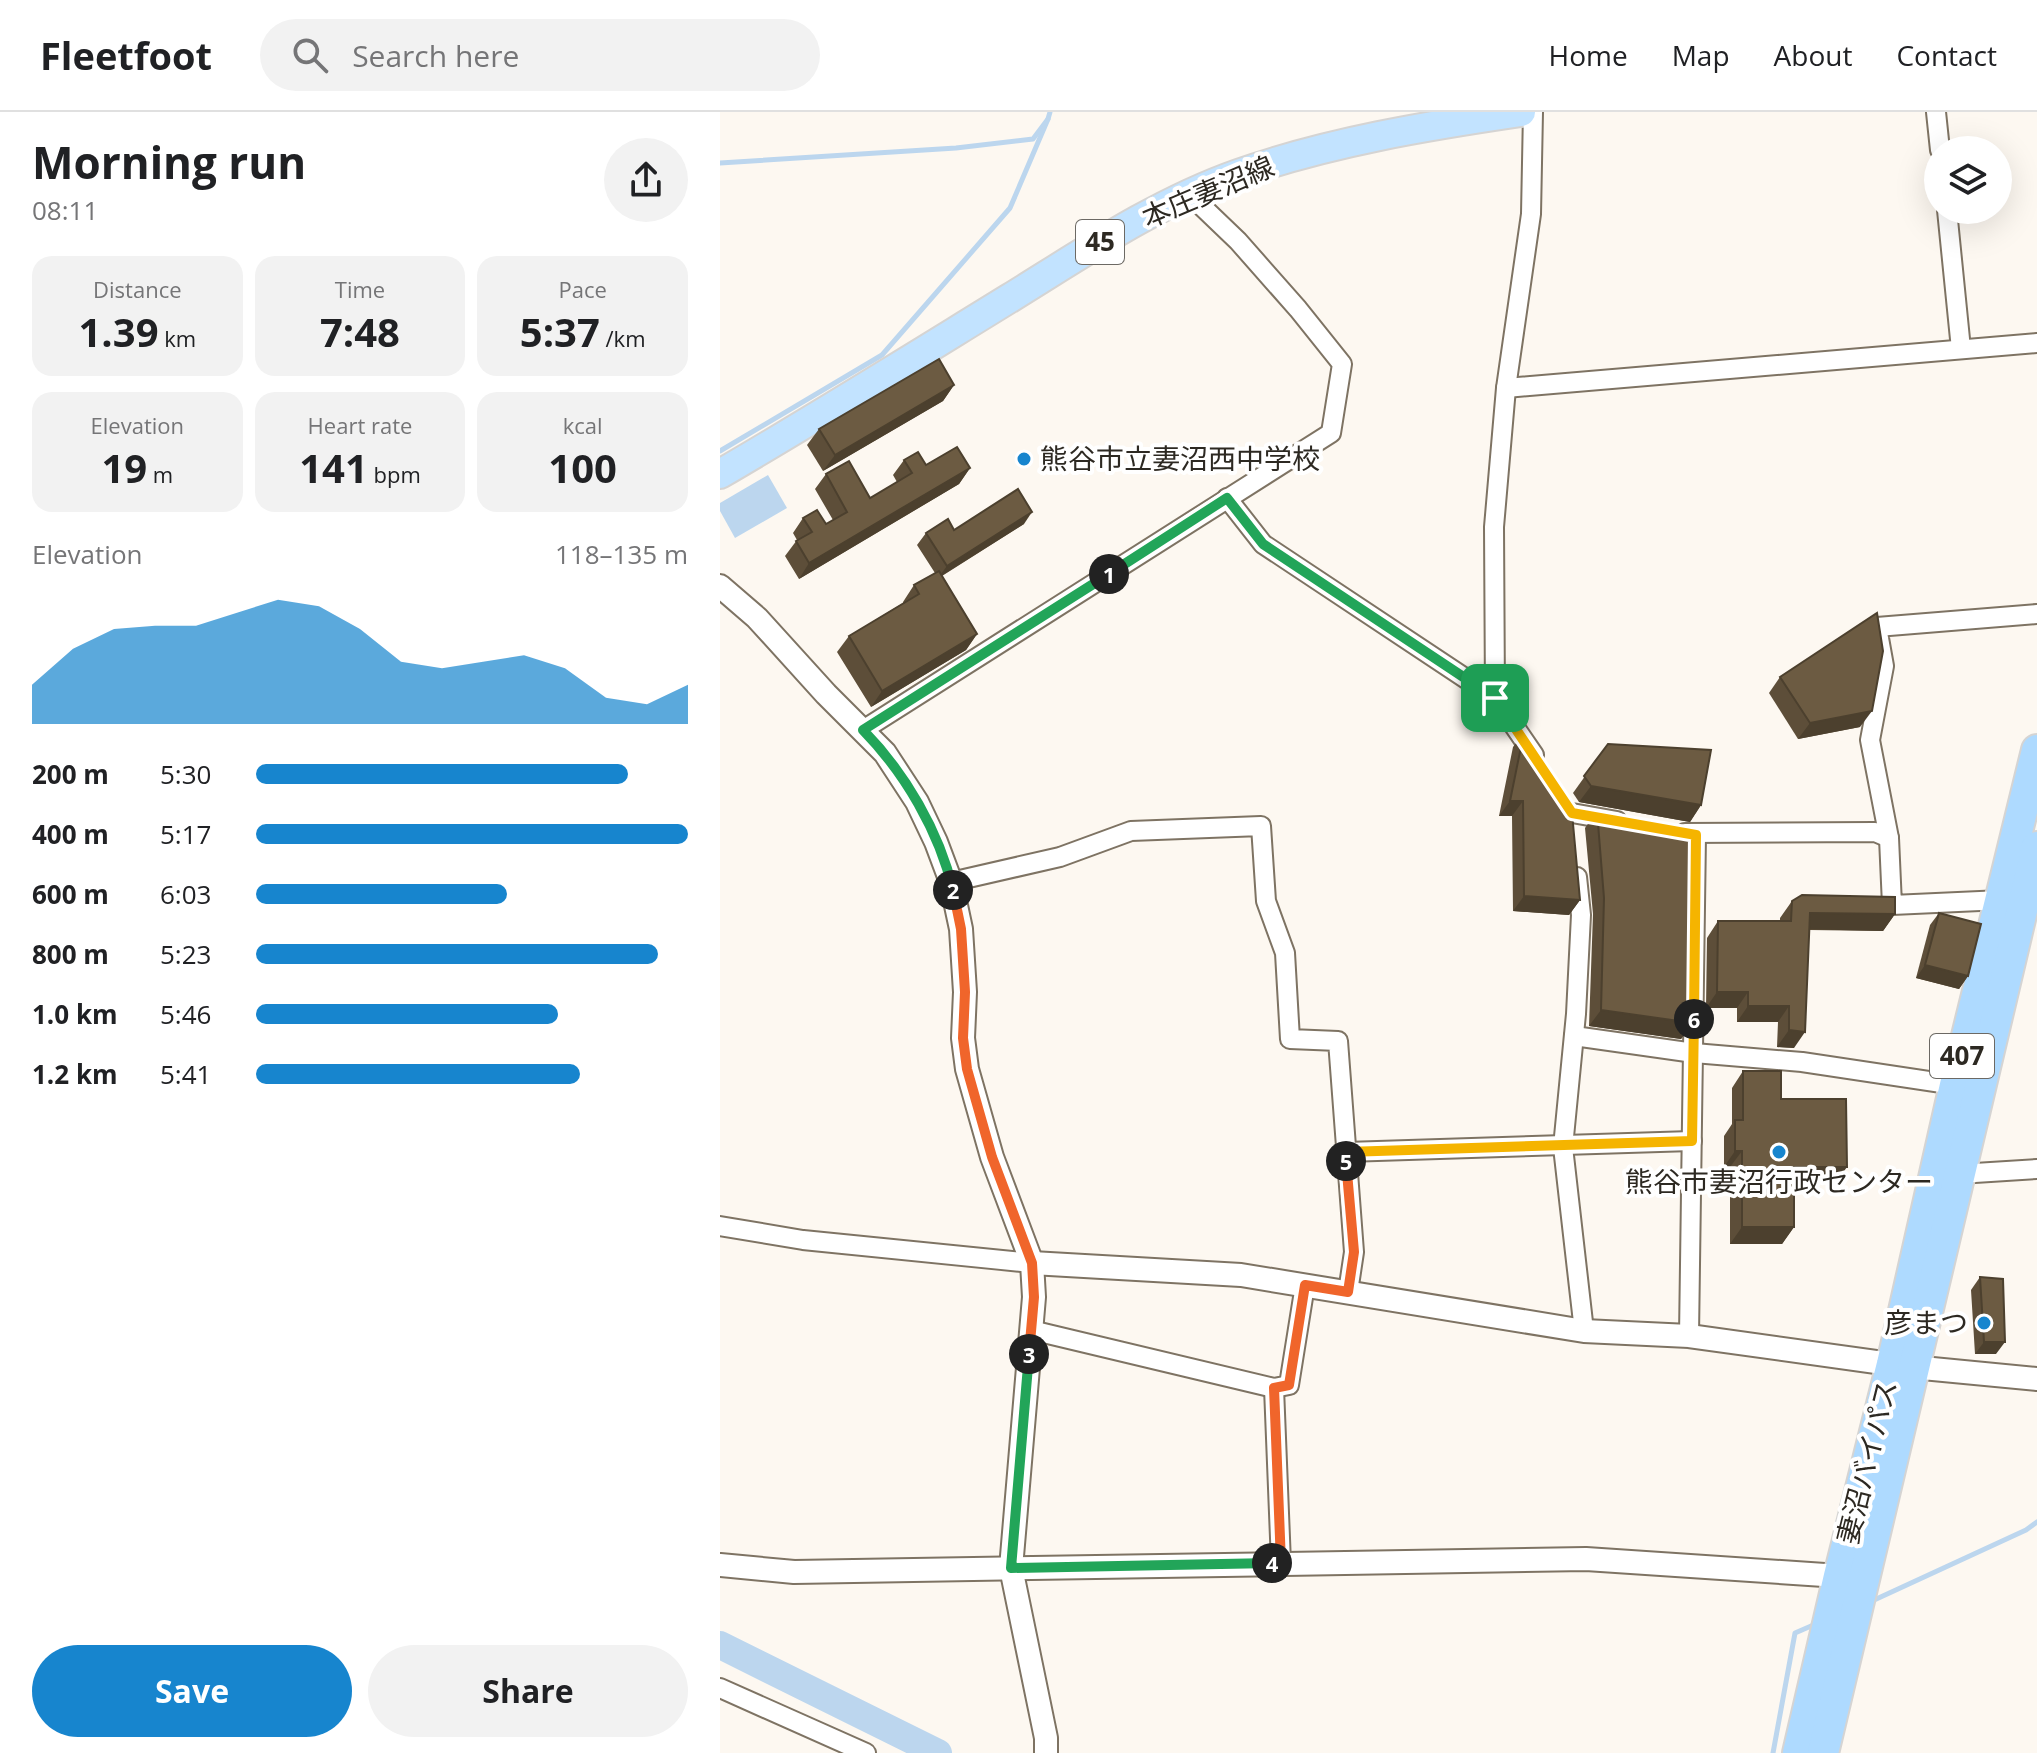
<!DOCTYPE html>
<html lang="en">
<head>
<meta charset="utf-8">
<style>
	body { margin:0; font-family:"Open Sans","Noto Sans JP",sans-serif; background:#f2f2f2; color:#202124; height:100vh; display:flex; flex-direction:column; font-size:30px; white-space:nowrap }
	* { box-sizing:border-box; margin:0 }
	p { font-size:26px; color:#757577 }
	.icon { flex:none; width:44px; height:44px; fill:none; stroke:currentColor; stroke-width:2; stroke-linecap:round; stroke-linejoin:round }
	.map { position:relative; flex:1; overflow:hidden }
	.drawer { display:flex; flex-direction:column; background:#fff; width:720px }
	.drawer>* { flex:none }
	.tools { position:absolute; left:1204px; top:24px; display:grid; gap:16px }
	.tools a { display:grid; place-items:center; width:88px; height:88px; border-radius:50%; background:#fff; box-shadow:0 8px 32px #0002; font-size:40px }
	.pin { position:absolute; display:grid; place-items:center; width:68px; height:68px; color:#fff; margin:-34px; border-radius:16px; box-shadow:0 4px 12px #0006 }
	.km { position:absolute; width:40px; height:40px; margin:-20px; border-radius:50%; background:#222; color:#fff; font-size:22px; line-height:40px; text-align:center }
	.round { display:grid; place-items:center; flex:none; width:84px; height:84px; border-radius:42px; background:#f2f2f2 }
	.head { display:flex; align-items:center; justify-content:space-between; height:136px; padding:0 32px }
	h1 { font-size:44px; font-weight:700; line-height:60px }
	.metrics { display:grid; grid-template-columns:repeat(3,1fr); gap:12px; height:136px; padding:8px 32px }
	.metrics div { display:grid; align-content:center; border-radius:20px; background:#f2f2f2; text-align:center }
	.metrics b { font-size:40px; font-weight:700 }
	.metrics small { font-size:22px; font-weight:400 }
	.metrics p { font-size:22px }
	.chart { height:224px; padding:16px 32px }
	.chart p { display:flex; justify-content:space-between }
	.chart svg { width:100%; height:144px; margin-top:8px; fill:#1785ce; opacity:.7 }
	.action { display:flex; gap:16px; margin-top:auto; padding:16px 32px }
	.action a { flex:1; height:92px; border-radius:48px; background:#1785ce; color:#fff; font-size:32px; font-weight:700; line-height:92px; text-align:center }
	.action a+a { background:#f2f2f2; color:#202124 }
	ul { padding:0 32px; list-style:none; font-size:26px }
	li { display:grid; grid-template-columns:128px 96px 1fr; align-items:center; height:60px }
	li i { height:20px; border-radius:10px; background:#1785ce }
	header { display:flex; align-items:center; gap:48px; box-sizing:border-box; height:112px; padding:0 40px; background:#fff; border-bottom:2px solid #e0e0e0 }
	header strong { font-size:38px }
	nav { display:flex; gap:44px; margin-inline-start:auto; font-size:28px }
	.search { width:560px; height:72px; background:#f2f2f2; display:flex; align-items:center; gap:20px; box-sizing:border-box; padding:0 28px; border-radius:44px; color:#757577; font-size:30px }
	main { display:flex; flex:1; min-height:0 }
	.map>svg:first-child { display:block }
</style>
</head>
<body>
<header>
<strong>Fleetfoot</strong>
<div class="search"><svg class="icon" aria-label="search" viewBox="0 0 24 24"><circle cx="10" cy="10" r="6"/><path d="M15 15l6 6"/></svg>Search here</div>
<nav><a>Home</a><a>Map</a><a>About</a><a>Contact</a></nav>
</header>
<main>
<section class="drawer">
<div class="head"><div><h1>Morning run</h1><p>08:11</p></div><a class="round"><svg class="icon" aria-label="share" viewBox="0 0 24 24"><path d="M12 15V3M7 8l5-5 5 5M5 13v7h14v-7"/></svg></a></div>
<div class="metrics">
<div><p>Distance</p><b>1.39<small> km</small></b></div>
<div><p>Time</p><b>7:48</b></div>
<div><p>Pace</p><b>5:37<small> /km</small></b></div>
</div>
<div class="metrics">
<div><p>Elevation</p><b>19<small> m</small></b></div>
<div><p>Heart rate</p><b>141<small> bpm</small></b></div>
<div><p>kcal</p><b>100</b></div>
</div>
<div class="chart"><p><span>Elevation</span>118–135 m</p>
<svg viewBox="0 0 160 44" preserveAspectRatio="none"><path d="M0 44V32L10 21L20 15L30 14L40 14L50 10L60 6L70 8L80 15L90 25L100 27L110 25L120 23L130 27L140 36L150 38L160 32V44z"/></svg>
</div>
<ul>
<li><b>200 m</b>5:30<i style="width:86%"></i></li>
<li><b>400 m</b>5:17<i style="width:100%"></i></li>
<li><b>600 m</b>6:03<i style="width:58%"></i></li>
<li><b>800 m</b>5:23<i style="width:93%"></i></li>
<li><b>1.0 km</b>5:46<i style="width:70%"></i></li>
<li><b>1.2 km</b>5:41<i style="width:75%"></i></li>
</ul>
<div class="action"><a>Save</a><a>Share</a></div>
</section>
<div class="map">
<svg width="1317" height="1641" viewBox="0 0 1317 1641">
	<rect width="100%" height="100%" fill="#fdf8f1"/>
	<polygon fill="#bcd6ee" points="48,363 67,396 15,426 0,399 0,391"/>
	<g fill="none" stroke-linecap="round" stroke-linejoin="round">
		<g stroke="#bcd6ee" stroke-width="5">
			<polyline points="0,51 236,36 313,27 328,7 330,0"/>
			<polyline points="0,339 162,243 290,96 328,7"/>
			<polyline points="1152,1489 1306,1418 1317,1410"/>
			<polyline points="1053,1641 1075,1521 1098,1511"/>
		</g>
		<polyline stroke="#bcd6ee" stroke-width="28" points="0,1533 218,1641"/>
		<defs>
			<g id="minor">
				<polyline points="1216,0 1220,38"/>
				<polyline points="1227,98 1241,237"/>
				<polyline points="786,276 1317,231"/>
				<polyline points="507,386 543,432 775,586 814,643"/>
				<polyline points="775,586 774,415 786,276 811,102 813,0"/>
				<polyline points="143,618 611,321 622,252 578,197 518,129 469,82"/>
				<polyline points="852,701 897,709"/>
				<polyline points="965,721 1155,720 1169,726"/>
				<polyline points="857,765 861,803 856,902 843,1035 864,1219"/>
				<polyline points="231,770 340,745 411,719 541,714 546,789 565,841 570,927 618,929 634,1140 628,1180"/>
				<polyline points="1282,788 1172,793 1169,726 1150,628 1164,554 1157,515 1317,502"/>
				<polyline points="854,924 974,941 1082,950 1235,973"/>
				<polyline points="626,1040 972,1029"/>
				<polyline points="1239,1062 1317,1057"/>
				<polyline points="0,1114 83,1128 312,1151"/>
				<polyline points="311,1218 554,1276 569,1273 585,1173"/>
				<polyline points="969,1224 976,723"/>
				<polyline points="554,1276 561,1451"/>
				<polyline points="0,1576 146,1641"/>
			</g>
			<g id="tertiary">
				<polyline points="0,474 37,506 106,582 165,641 197,690 216,730 231,770 241,817 245,880 243,926 247,957 272,1045 312,1151 314,1185 291,1456 326,1626 326,1641"/>
				<polyline points="312,1151 521,1163 864,1219 969,1224 1192,1255 1317,1267"/>
				<polyline points="0,1453 74,1460 866,1447 1134,1465"/>
			</g>
			<path id="primary" d="M 0,362 C 98,305 194,245 290,186 C 363,141 436,91 518,62 C 609,30 706,14 801,0"/>
			<g id="trunk">
				<polyline points="1078,1641 1119,1464 1172,1252 1235,973 1317,638"/>
				<polyline points="1103,1641 1317,735"/>
			</g>
		</defs>
		<use href="#minor" stroke="#7e7363" stroke-width="22"/>
		<use href="#tertiary" stroke="#7e7363" stroke-width="26"/>
		<use href="#primary" stroke="#d5d4d3" stroke-width="32"/>
		<use href="#trunk" stroke="#d5d4d3" stroke-width="34"/>
		<use href="#minor" stroke="#fff" stroke-width="18"/>
		<use href="#tertiary" stroke="#fff" stroke-width="22"/>
		<use href="#primary" stroke="#c2e3ff" stroke-width="28"/>
		<use href="#trunk" stroke="#aedaff" stroke-width="30"/>
	</g>
	<g fill="#5d4e39">
		<polygon points="234,273 223,289 103,359 87,333 99,317"/>
		<polygon points="184,348 206,353 250,356 239,372 79,467 65,444 77,428 73,421 83,406 106,412 113,408 95,377 106,362 150,386 177,370 173,363"/>
		<polygon points="304,412 222,464 257,522 246,538 151,595 117,540 129,524 183,491 183,490 194,473 215,461 197,433 206,421"/>
		<polygon points="1060,565 1140,615 1078,627 1049,581"/>
		<polygon points="804,620 860,788 849,803 793,799 792,704 779,704 793,635"/>
		<polygon points="888,632 981,693 970,710 859,690 853,681"/>
		<polygon points="877,699 973,911 961,927 869,914 873,802 865,716"/>
		<polygon points="1072,789 1175,802 1163,819 1089,818 1074,936 1057,935 1058,910 1017,910 1017,896 986,896 987,826 998,809 1060,809 1060,806"/>
		<polygon points="1219,801 1248,864 1239,877 1196,866 1210,813"/>
		<polygon points="1023,959 1061,987 1115,1072 1074,1072 1074,1115 1062,1132 1010,1132 1010,1055 1004,1055 1004,1024 1012,1012 1012,976"/>
		<polygon points="1260,1165 1276,1242 1255,1242 1251,1178"/>
	</g>
	<g fill="#4c402e">
		<polygon points="234,273 223,289 103,359 115,343"/>
		<polygon points="250,356 239,372 79,467 89,451"/>
		<polygon points="312,400 304,412 218,466 227,454"/>
		<polygon points="257,522 246,538 151,595 162,579"/>
		<polygon points="1152,599 1140,615 1078,627 1090,611"/>
		<polygon points="871,674 981,693 970,710 859,690"/>
		<polygon points="790,689 803,689 792,704 779,704"/>
		<polygon points="804,784 860,788 849,803 793,799"/>
		<polygon points="1090,801 1175,802 1163,819 1078,817"/>
		<polygon points="1205,853 1248,864 1239,877 1196,866"/>
		<polygon points="997,880 1028,880 1017,896 986,896"/>
		<polygon points="1028,894 1069,894 1058,910 1017,910"/>
		<polygon points="881,898 973,911 961,927 869,914"/>
		<polygon points="1069,918 1085,920 1074,936 1057,935"/>
		<polygon points="1015,1039 1022,1039 1010,1055 1004,1055"/>
		<polygon points="1074,1055 1127,1055 1115,1072 1062,1072"/>
		<polygon points="1022,1115 1074,1115 1062,1132 1010,1132"/>
		<polygon points="1264,1230 1285,1230 1276,1242 1255,1242"/>
	</g>
	<g fill="#6c5b42" stroke="#4c402e" stroke-width="2">
		<polygon points="219,247 234,273 115,343 99,317"/>
		<polygon points="237,335 250,356 89,451 76,429 92,420 83,406 97,398 106,412 127,400 106,362 129,349 150,386 192,361 184,348 198,340 206,353"/>
		<polygon points="298,377 312,400 227,454 206,421 228,407 234,418"/>
		<polygon points="219,459 257,522 162,579 129,524 199,482 194,473"/>
		<polygon points="1157,501 1163,539 1152,599 1090,611 1060,565"/>
		<polygon points="804,620 851,690 860,788 804,784 803,689 790,689"/>
		<polygon points="888,632 991,638 981,693 871,674 864,664"/>
		<polygon points="877,699 975,717 973,911 881,898 884,786"/>
		<polygon points="1082,783 1175,785 1175,802 1090,801 1085,920 1069,918 1069,894 1028,894 1028,880 997,880 998,809 1071,809 1072,789"/>
		<polygon points="1219,801 1261,812 1248,864 1205,853"/>
		<polygon points="1023,959 1061,959 1061,987 1126,987 1127,1055 1074,1055 1074,1115 1022,1115 1022,1039 1015,1039 1015,1008 1023,1008"/>
		<polygon points="1260,1165 1283,1167 1285,1230 1264,1230"/>
	</g>
	<g fill="none" stroke-linecap="round" stroke-linejoin="round">
		<defs>
			<polyline id="split-1" points="389,462 507,386 543,432 775,586"/>
			<path id="split-2" d="M 233,778 C 219,719 185,661 143,618 L 389,462"/>
			<polyline id="split-3" points="233,778 241,817 245,880 243,926 247,957 272,1045 312,1151 314,1185 309,1242"/>
			<polyline id="split-4" points="309,1242 291,1456 552,1451"/>
			<polyline id="split-5" points="552,1451 561,1451 554,1276 569,1273 585,1173 628,1180 634,1140 626,1049"/>
			<polyline id="split-6" points="626,1049 626,1040 972,1029 974,907"/>
			<polyline id="split-7" points="775,586 852,701 976,723 974,907"/>
		</defs>
		<use href="#split-1" stroke="#fff" stroke-width="16"/>
		<use href="#split-2" stroke="#fff" stroke-width="16"/>
		<use href="#split-3" stroke="#fff" stroke-width="16"/>
		<use href="#split-4" stroke="#fff" stroke-width="16"/>
		<use href="#split-5" stroke="#fff" stroke-width="16"/>
		<use href="#split-6" stroke="#fff" stroke-width="16"/>
		<use href="#split-7" stroke="#fff" stroke-width="16"/>
		<use href="#split-1" stroke="#22a559" stroke-width="10"/>
		<use href="#split-2" stroke="#22a559" stroke-width="10"/>
		<use href="#split-3" stroke="#f0652b" stroke-width="10"/>
		<use href="#split-4" stroke="#22a559" stroke-width="10"/>
		<use href="#split-5" stroke="#f0652b" stroke-width="10"/>
		<use href="#split-6" stroke="#f5b400" stroke-width="10"/>
		<use href="#split-7" stroke="#f5b400" stroke-width="10"/>
	</g>
	<g fill="#1785ce" stroke="#fff" stroke-width="3">
		<circle cx="304" cy="347" r="8"/>
		<circle cx="1059" cy="1040" r="8"/>
		<circle cx="1264" cy="1211" r="8"/>
	</g>
	<g text-anchor="middle" stroke-width="8" stroke-linejoin="round" paint-order="stroke">
		<g fill="#fff" stroke="#6c6964" stroke-width="2">
			<rect x="356" y="108" width="48" height="44" rx="6"/>
			<rect x="1210" y="922" width="64" height="44" rx="6"/>
		</g>
		<g font-size="26" font-weight="bold" fill="#2d2922">
			<text x="380" y="139">45</text>
			<text x="1242" y="953">407</text>
		</g>
		<g font-size="28" fill="#2d2922" stroke="#fff">
			<text transform="translate(488 80) rotate(-23)" y="10">本庄妻沼線</text>
			<text transform="translate(1147 1350) rotate(-76)" y="10">妻沼バイパス</text>
		</g>
		<g font-size="28" fill="#2d2922" stroke="#fff" text-anchor="start">
			<text x="320" y="357">熊谷市立妻沼西中学校</text>
			<text x="1059" y="1080" text-anchor="middle">熊谷市妻沼行政センター</text>
			<text x="1248" y="1221" text-anchor="end">彦まつ</text>
		</g>
	</g>
</svg>
<div class="tools">
<a><svg class="icon" aria-label="layers" viewBox="0 0 24 24"><path d="M12 4l9 5-9 5-9-5zM3 14l9 5 9-5"/></svg></a>
</div>
<div class="pin" style="left:775px;top:586px;background:#1e9e55"><svg class="icon" aria-label="arrive" viewBox="0 0 24 24"><path d="M6 21V4h12l-3 4 3 4H6"/></svg></div>
<b class="km" style="left:389px;top:462px">1</b>
<b class="km" style="left:233px;top:778px">2</b>
<b class="km" style="left:309px;top:1242px">3</b>
<b class="km" style="left:552px;top:1451px">4</b>
<b class="km" style="left:626px;top:1049px">5</b>
<b class="km" style="left:974px;top:907px">6</b>
</div>
</main>
</body>
</html>
